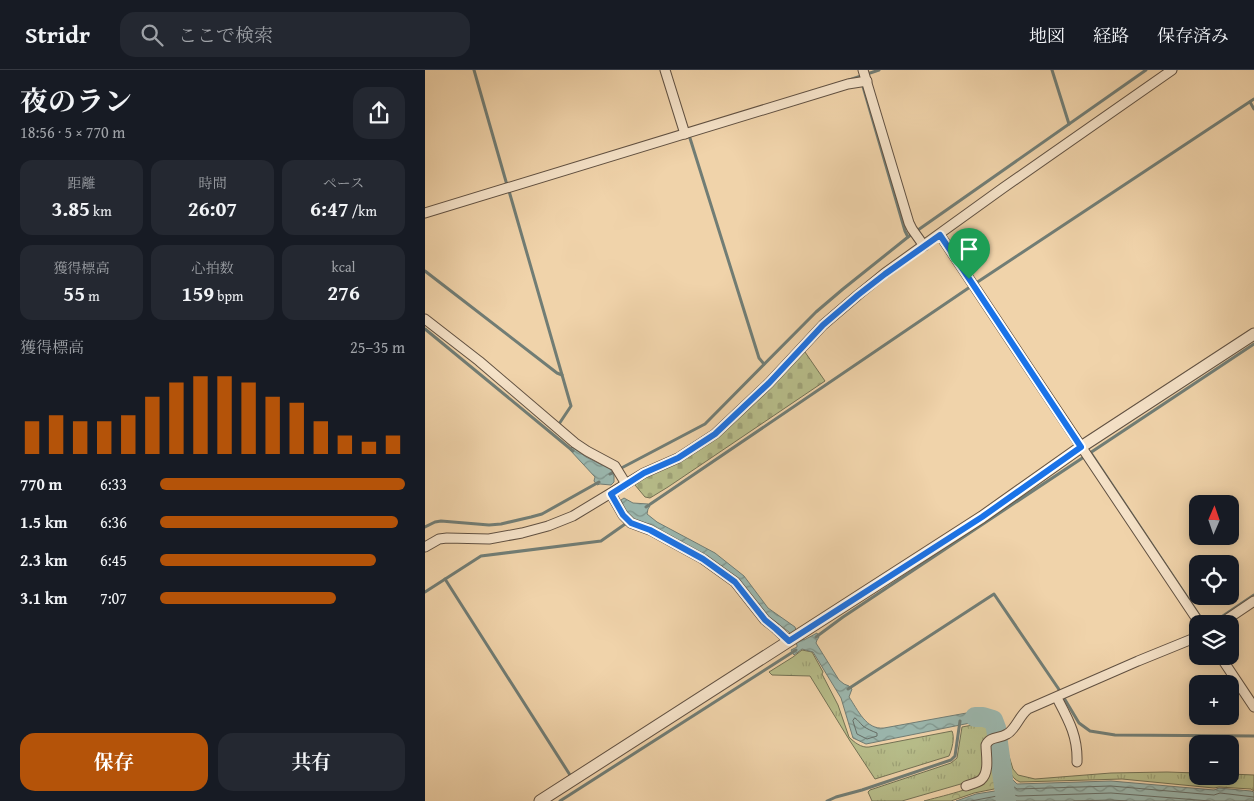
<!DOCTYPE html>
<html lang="ja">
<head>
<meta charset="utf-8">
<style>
	body { margin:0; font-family:"Gentium Book Plus","Noto Serif JP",serif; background:#242831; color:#f1f3f6; height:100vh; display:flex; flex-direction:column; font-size:19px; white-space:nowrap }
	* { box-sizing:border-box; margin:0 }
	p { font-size:16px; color:#9ea1a6 }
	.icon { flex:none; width:28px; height:28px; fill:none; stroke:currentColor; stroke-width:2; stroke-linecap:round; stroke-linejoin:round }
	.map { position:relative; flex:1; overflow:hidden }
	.details { display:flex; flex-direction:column; background:#171b24; width:425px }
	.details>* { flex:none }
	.needle { width:32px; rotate:2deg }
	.fabs { position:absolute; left:764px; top:425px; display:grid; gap:10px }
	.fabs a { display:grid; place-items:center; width:50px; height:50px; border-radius:10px; background:#171b24; box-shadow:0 2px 12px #0003; font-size:25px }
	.pin { position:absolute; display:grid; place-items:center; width:42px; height:42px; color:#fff; margin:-51px -21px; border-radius:50% 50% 50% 0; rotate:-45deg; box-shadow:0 0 5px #0007 }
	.pin .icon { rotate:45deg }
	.round { display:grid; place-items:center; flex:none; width:52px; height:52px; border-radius:15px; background:#242831 }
	.head { display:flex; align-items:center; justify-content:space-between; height:85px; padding:0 20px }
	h1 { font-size:28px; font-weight:700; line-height:38px }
	.figures { display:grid; grid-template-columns:repeat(3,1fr); gap:8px; height:85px; padding:5px 20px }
	.figures div { display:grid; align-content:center; border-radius:12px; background:#242831; text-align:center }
	.figures b { font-size:21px; font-weight:700 }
	.figures small { font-size:14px; font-weight:400 }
	.figures p { font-size:14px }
	.chart { height:140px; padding:10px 20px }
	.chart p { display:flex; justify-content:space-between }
	.chart svg { width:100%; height:90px; margin-top:5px; stroke:#b45309; stroke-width:6 }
	.action { display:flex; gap:10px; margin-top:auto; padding:10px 20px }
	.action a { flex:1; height:58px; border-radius:15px; background:#b45309; color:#fff; font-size:20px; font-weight:700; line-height:58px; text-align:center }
	.action a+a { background:#242831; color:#f1f3f6 }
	ul { padding:0 20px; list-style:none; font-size:16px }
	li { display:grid; grid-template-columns:80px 60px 1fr; align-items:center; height:38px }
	li i { height:12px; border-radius:6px; background:#b45309 }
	header { display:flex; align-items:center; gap:30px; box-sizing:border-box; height:70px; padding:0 25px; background:#171b24; border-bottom:1px solid #363941 }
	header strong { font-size:24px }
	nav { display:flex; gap:28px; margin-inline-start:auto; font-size:18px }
	.search { width:350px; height:45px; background:#242831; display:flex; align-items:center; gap:12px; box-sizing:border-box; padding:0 18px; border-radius:15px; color:#9ea1a6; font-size:19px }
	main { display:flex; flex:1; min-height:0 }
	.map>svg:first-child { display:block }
</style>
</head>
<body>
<header>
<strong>Stridr</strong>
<div class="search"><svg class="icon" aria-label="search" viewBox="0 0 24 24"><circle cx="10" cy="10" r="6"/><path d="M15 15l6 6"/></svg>ここで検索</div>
<nav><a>地図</a><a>経路</a><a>保存済み</a></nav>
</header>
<main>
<section class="details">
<div class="head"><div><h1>夜のラン</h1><p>18:56 · 5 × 770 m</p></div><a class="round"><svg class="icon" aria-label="share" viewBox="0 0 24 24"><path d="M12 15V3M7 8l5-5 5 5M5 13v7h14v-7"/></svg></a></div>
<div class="figures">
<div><p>距離</p><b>3.85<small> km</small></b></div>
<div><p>時間</p><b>26:07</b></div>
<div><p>ペース</p><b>6:47<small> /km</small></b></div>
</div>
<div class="figures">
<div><p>獲得標高</p><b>55<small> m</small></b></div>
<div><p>心拍数</p><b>159<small> bpm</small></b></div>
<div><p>kcal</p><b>276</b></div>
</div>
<div class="chart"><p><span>獲得標高</span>25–35 m</p>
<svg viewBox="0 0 160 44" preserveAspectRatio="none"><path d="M5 44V28M15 44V25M25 44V28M35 44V28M45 44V25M55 44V16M65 44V9M75 44V6M85 44V6M95 44V9M105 44V16M115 44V19M125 44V28M135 44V35M145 44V38M155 44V35"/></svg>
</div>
<ul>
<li><b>770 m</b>6:33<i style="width:100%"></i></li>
<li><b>1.5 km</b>6:36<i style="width:97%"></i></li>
<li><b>2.3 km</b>6:45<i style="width:88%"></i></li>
<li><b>3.1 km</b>7:07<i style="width:72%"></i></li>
</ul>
<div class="action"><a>保存</a><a>共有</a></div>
</section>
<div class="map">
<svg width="829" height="731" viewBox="0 0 829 731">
	<defs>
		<pattern id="grass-tufts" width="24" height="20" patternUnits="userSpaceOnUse" patternTransform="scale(1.25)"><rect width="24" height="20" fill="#b7bd8a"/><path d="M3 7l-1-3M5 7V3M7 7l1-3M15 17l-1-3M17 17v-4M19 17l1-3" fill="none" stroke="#9ea277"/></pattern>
		<pattern id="forest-crowns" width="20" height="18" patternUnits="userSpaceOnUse" patternTransform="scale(1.25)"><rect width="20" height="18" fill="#b7bd8a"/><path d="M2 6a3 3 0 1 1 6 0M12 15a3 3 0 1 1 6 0" fill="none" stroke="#9ea277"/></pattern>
		<pattern id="cemetery-stones" width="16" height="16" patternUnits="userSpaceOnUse" patternTransform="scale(1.25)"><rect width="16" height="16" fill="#b7bd8a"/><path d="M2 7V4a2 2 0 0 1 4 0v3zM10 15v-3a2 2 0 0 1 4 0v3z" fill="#9ea277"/></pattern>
		<pattern id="water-waves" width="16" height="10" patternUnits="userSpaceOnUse" patternTransform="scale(1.25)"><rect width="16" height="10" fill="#9bb7ae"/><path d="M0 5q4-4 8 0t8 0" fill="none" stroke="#7f958d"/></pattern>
	</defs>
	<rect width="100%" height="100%" fill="#f0d3aa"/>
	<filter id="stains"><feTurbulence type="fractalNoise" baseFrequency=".004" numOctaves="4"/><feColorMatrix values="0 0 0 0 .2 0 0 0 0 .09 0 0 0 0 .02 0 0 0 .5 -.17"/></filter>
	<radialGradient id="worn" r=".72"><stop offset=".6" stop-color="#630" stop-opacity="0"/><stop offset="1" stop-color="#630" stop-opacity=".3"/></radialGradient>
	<g fill="url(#grass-tufts)" stroke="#747255">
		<path d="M 377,580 L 387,582 L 398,602 L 397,604 L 413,635 L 424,667 C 429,672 436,678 444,677 L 527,661 C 530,668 527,679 524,686 L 450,709 L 425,671 L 385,606 L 347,605 L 344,602 L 368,587 Z"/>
		<polygon points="553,654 560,655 565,658 567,666 559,697 553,709 477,731 447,731 443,722 445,720 526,693 532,688 537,657"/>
		<path d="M 583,683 L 588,699 L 593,705 L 610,709 L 686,703 L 742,702 L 772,703 L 772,706 L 805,706 L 805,704 L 829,705 L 829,721 L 826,719 L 794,717 L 789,718 L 697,709 L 595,712 C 584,708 583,695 580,684 Z"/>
	</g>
	<path fill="url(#forest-crowns)" stroke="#747255" d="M 568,683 L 570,685 L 568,690 L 573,717 L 569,719 L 549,723 L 526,731 L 499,731 C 513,727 555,718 563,708 C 567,702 565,691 565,684 Z"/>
	<path fill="url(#cemetery-stones)" stroke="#747255" d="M 380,282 L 400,311 L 243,417 L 225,428 L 220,427 L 210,415 C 224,403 240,399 256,391 C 272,382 287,371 302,359 Z"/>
	<g fill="url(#water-waves)" stroke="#717d75">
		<polygon points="147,377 161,387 185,399 189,404 189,412 186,415 175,414 172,415 169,411 170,407 145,380"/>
		<path d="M 199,428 L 208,433 L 223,434 L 225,436 L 223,439 L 222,444 L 232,452 L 290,483 L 319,506 L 343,538 L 370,557 L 371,560 L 379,570 L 392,563 L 394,567 L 392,570 L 391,573 L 414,610 L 419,614 L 424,616 L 427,619 L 424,627 C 433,640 441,660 459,658 L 558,640 L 571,647 L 574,656 L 569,658 L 559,653 L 550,652 L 441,674 L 428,668 L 416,628 L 388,582 L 377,579 L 369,585 L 366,580 L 372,577 L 372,575 L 364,562 L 340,544 L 313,510 L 286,489 L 224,455 L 206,448 L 200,440 L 196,430 Z"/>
		<polygon points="578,684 580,688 585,707 592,714 686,711 789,720 794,718 826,721 829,722 829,731 531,731 551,724 570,721 575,718 570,690 572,686"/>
	</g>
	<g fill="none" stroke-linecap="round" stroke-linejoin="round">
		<g stroke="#666e67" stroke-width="1">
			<path d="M 430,648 C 433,650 435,653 438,656 C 442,659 447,661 452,663 L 452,666 L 442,669 L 432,664 L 428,651 Z"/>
			<polyline points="546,731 572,726 579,720 579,714 582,712 592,719 686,716 789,725 795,723 829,727"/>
			<polyline points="575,731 585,724 593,726 686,723 785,731"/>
			<polyline points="649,731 686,730 702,731"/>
		</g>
		<g stroke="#717d75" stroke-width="3">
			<polyline points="49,0 82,115"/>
			<polyline points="627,0 644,54"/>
			<polyline points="424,10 454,0"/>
			<polyline points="437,13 480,161 483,167"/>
			<polyline points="825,32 829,39"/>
			<polyline points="264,65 334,288 339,294"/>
			<polyline points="84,121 146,336 134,354"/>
			<polyline points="0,201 132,303 137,305"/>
			<polyline points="0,259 148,381"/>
			<polyline points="666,383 780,554"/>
			<polyline points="185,404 280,354 391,242 418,219 483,167 721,0"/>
			<polyline points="221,437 545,217 829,29"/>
			<polyline points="0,457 10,452 16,451 64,455 76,454 106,447 117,444 174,412"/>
			<polyline points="20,509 145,705"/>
			<polyline points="0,522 56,486 176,471 203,452"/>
			<polyline points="786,554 829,525"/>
			<polyline points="391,567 418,547 829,274"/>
			<polyline points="423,619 569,524 633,618 654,653 665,661 690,665 829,666"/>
			<polyline points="135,731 371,580"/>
			<polyline points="402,731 411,727 437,720 526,690 530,686 535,651"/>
		</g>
		<polyline stroke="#9bb7ae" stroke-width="20" points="550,647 558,647 568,650 571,658 581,731"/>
		<defs>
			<g id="minor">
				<polyline points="240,0 260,64"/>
				<polyline points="438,0 484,153 487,159 499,176"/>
				<polyline points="0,143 423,14 442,11"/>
				<polyline points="515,165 599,291 775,554"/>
				<polyline points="0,249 54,291 150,373 162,381 190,396 201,414"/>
				<polyline points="186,424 198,445 206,453 225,460 278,489 310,512 340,550 349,557 364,571"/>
				<polyline points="0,477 14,469 22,468 64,469 97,463 123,456 148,446 219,403 253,388 290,364 344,313 398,255 433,225 460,203 578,118 747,0"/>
				<polyline points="795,554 829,531"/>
				<polyline points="795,586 829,637"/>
				<path d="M 632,628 C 643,649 653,666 652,692"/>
				<path d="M 541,716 C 546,714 552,713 556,710 C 565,702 561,685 561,675 C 565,666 574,669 582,664 C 591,659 594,646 603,639 L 713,591 L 772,567"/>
			</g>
			<polyline id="tertiary" points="115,731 557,447 656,377 829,264"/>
		</defs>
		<use href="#minor" stroke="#615142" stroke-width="11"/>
		<use href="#tertiary" stroke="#615142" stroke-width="13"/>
		<use href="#minor" stroke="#f5e2c8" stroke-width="9"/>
		<use href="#tertiary" stroke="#f5e2c8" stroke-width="11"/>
	</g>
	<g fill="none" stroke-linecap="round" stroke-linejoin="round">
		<defs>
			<polygon id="route" points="515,165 656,377 557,447 364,571 351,559 340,550 310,512 278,489 225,460 206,453 198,445 186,424 219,403 253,388 290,364 344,313 398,255 433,225 460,204"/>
		</defs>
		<use href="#route" stroke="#fff" stroke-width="10"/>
		<use href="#route" stroke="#1a73e8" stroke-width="6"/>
	</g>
	<rect width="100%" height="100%" filter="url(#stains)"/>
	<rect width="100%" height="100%" fill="url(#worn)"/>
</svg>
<div class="fabs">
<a><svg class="needle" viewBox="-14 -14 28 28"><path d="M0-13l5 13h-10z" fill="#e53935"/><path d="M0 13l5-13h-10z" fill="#9ea1a6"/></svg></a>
<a><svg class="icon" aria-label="locate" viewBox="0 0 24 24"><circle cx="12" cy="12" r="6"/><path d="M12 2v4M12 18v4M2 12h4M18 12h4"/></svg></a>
<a><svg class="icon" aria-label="layers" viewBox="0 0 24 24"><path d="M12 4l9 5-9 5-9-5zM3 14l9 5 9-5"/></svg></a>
<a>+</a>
<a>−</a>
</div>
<div class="pin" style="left:544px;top:209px;background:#1e9e55"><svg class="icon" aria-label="arrive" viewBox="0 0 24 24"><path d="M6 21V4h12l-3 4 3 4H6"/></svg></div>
</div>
</main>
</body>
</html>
